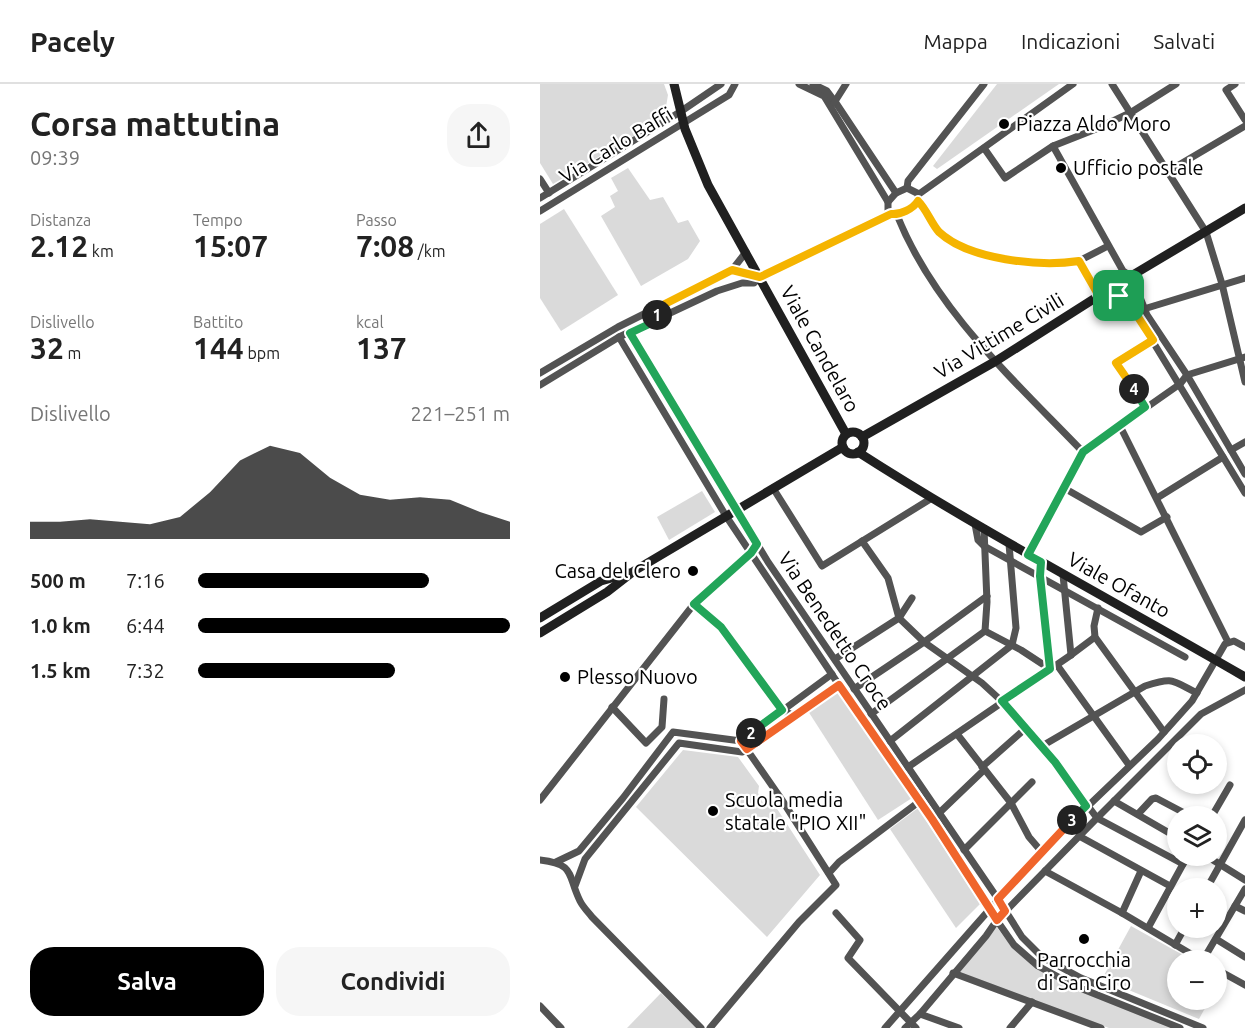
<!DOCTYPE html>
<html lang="it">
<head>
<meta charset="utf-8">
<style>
	body { margin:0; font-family:Ubuntu,sans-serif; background:#f6f6f6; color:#222; height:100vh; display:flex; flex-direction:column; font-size:22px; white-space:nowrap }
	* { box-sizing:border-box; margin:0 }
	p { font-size:20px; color:#767676 }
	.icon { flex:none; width:33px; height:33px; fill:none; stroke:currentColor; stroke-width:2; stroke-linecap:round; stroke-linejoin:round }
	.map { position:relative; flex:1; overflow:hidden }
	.details { display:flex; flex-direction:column; background:#fff; width:540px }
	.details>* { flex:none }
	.buttons { position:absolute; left:627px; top:650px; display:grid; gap:12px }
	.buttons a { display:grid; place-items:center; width:60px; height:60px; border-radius:50%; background:#fff; box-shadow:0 3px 9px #0003; font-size:30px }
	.pin { position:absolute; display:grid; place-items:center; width:51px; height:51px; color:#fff; margin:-26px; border-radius:12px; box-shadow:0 3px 9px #0006 }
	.km { position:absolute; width:30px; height:30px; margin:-15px; border-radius:50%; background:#222; color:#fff; font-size:16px; line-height:30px; text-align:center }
	.round { display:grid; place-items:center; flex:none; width:63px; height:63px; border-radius:24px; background:#f6f6f6 }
	.headline { display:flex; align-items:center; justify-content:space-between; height:102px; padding:0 30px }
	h1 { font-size:33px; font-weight:700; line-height:45px }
	.stats { display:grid; grid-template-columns:repeat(3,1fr); gap:9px; height:102px; padding:6px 30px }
	.stats div { display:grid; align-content:center }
	.stats b { font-size:30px; font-weight:700 }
	.stats small { font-size:16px; font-weight:400 }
	.stats p { font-size:16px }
	.chart { height:168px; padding:12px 30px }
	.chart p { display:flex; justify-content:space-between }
	.chart svg { width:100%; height:108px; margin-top:6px; fill:#000; opacity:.7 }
	.cta { display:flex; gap:12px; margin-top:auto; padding:12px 30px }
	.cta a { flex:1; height:69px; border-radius:24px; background:#000; color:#fff; font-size:24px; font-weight:700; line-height:69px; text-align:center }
	.cta a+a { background:#f6f6f6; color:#222 }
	ul { padding:0 30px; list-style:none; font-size:20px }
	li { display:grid; grid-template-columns:96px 72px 1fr; align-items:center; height:45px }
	li i { height:15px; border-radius:8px; background:#000 }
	header { display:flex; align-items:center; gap:36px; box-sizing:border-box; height:84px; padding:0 30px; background:#fff; border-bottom:2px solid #e0e0e0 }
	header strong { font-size:28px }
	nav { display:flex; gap:33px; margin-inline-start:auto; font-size:21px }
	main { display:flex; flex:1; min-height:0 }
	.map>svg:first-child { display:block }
</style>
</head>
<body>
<header>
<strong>Pacely</strong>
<nav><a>Mappa</a><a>Indicazioni</a><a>Salvati</a></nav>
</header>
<main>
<section class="details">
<div class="headline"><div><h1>Corsa mattutina</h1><p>09:39</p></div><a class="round"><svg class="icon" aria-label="share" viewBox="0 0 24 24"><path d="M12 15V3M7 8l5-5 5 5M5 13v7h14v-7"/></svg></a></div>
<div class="stats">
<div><p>Distanza</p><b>2.12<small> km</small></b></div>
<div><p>Tempo</p><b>15:07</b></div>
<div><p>Passo</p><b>7:08<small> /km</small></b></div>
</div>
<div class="stats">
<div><p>Dislivello</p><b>32<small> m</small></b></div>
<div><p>Battito</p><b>144<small> bpm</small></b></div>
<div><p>kcal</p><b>137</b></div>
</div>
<div class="chart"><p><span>Dislivello</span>221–251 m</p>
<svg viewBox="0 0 160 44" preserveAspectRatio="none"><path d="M0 44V37L10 37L20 36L30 37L40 38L50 35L60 25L70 12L80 6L90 9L100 19L110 26L120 28L130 27L140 28L150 33L160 37V44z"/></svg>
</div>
<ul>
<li><b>500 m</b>7:16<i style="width:74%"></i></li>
<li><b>1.0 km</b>6:44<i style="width:100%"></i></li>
<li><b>1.5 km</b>7:32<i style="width:63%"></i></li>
</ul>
<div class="cta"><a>Salva</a><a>Condividi</a></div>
</section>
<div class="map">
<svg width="705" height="944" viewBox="0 0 705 944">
	<rect width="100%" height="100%" fill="#fff"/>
	<g fill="#dadada">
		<polygon points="0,0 124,0 128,11 124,34 13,100 0,79"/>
		<polygon points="457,0 519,0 397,85 393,82"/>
		<polygon points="88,84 110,116 123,113 138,139 148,136 160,157 148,175 101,202 61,132 75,123 70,112 78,107 71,94"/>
		<polygon points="24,125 78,211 21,247 0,214 0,140"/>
		<polygon points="162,407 175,428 129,456 117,433"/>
		<polygon points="297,606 372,714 338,736 268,627"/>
		<polygon points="143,666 198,673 219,702 218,709 223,719 232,717 280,791 227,853 96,723"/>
		<polygon points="378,724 440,820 416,844 350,745"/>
		<polygon points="456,842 470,861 496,885 633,944 569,944 417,888"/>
		<polygon points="591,842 652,876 638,876 638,915 670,915 659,935 562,895"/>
		<polygon points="121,909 157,944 87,944"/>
	</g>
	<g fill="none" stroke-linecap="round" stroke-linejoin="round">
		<g stroke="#535353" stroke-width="7">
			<polyline points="259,0 284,12 348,118"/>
			<polyline points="273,0 287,7 296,19 356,109"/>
			<polyline points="572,0 666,148 682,200 705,298"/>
			<polyline points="695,0 686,6 705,36"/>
			<polyline points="294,19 306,0"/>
			<polyline points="513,62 583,187 592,193 607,231 647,291 705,390"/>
			<polyline points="444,64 465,94 513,62 556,45 590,29 636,0"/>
			<polyline points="627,88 705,42"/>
			<polyline points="0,95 9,109"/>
			<polyline points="367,104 368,97 444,0"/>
			<path d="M 379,110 L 367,104 L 356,109 L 348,118 L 348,127 C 357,135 366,126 375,122 L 379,110 L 533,0"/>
			<polyline points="0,114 140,28 181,0"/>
			<path d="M 378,117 C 387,126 391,139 399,148 C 429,176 500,183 539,177 L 559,212"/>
			<polyline points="0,127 189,11 195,0"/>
			<path d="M 357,131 C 395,226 474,296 543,368"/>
			<polyline points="539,177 568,162"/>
			<polyline points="192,186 220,193"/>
			<polyline points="571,204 596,230 705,409"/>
			<polyline points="594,228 705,194"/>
			<polyline points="90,249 228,478 458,815 482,853 502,873 541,894 663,944"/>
			<polyline points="79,253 186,432 299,601 392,735 441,808 449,825 474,861 498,882 535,902 640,944"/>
			<polyline points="0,289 78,243 192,186 206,168"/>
			<polyline points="0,301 79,253 177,207 202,199 214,199 220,193 351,130"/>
			<polyline points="605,323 576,279 613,256"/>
			<polyline points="580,342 688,558"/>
			<polyline points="691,366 705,358"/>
			<polyline points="233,404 282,482 392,414"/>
			<polyline points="524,404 601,448 627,433"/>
			<polyline points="617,414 683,373"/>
			<polyline points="435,440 438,456 444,462 645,573"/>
			<polyline points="322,457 348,494 359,534 384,558 442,599 467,622 515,678 557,734 643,780"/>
			<polyline points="488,471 543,368 640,300 647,291 705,273"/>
			<polyline points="501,478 500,492 510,585"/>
			<polyline points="523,491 531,571"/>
			<polyline points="154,520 181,543 242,626 254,632"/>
			<polyline points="558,524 554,542 555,553 624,648"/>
			<polyline points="445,547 481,566 510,585"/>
			<polyline points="295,575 359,534 372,514"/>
			<polyline points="517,581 589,681"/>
			<polyline points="314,605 384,558 447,512"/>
			<polyline points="72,623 106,659 122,643 124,615"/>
			<polyline points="331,630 445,547 447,518 444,445"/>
			<polyline points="417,650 471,719 489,753 501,767"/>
			<polyline points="201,657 292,590"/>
			<polyline points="350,657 472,561 476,544 469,460"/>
			<path d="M 502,662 L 605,602 C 634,593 631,596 657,609"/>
			<polyline points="368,683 531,571 555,553"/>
			<polyline points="442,683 486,644"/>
			<polyline points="0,716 154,520 212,467"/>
			<polyline points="574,717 638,754"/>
			<polyline points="598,730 612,715 616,714 650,732"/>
			<polyline points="396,732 444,686"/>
			<polyline points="672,732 690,701"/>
			<polyline points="539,752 630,802"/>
			<polyline points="424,766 492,698"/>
			<polyline points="665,771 705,796"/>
			<path d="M 0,776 C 36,780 27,791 40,817 C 43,823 48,828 52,833 L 161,944"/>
			<polyline points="16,778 39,767 83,714 133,648 201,657 242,716 296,801 259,838 170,944"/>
			<polyline points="505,787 582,829 661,876"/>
			<polyline points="289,789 299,778 380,717"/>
			<polyline points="35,802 45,775 139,659 202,668 299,601"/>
			<polyline points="667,804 705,736"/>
			<polyline points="695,822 705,827"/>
			<polyline points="296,829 320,856 308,874 376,944"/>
			<polyline points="582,829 601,787"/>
			<polyline points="608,844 648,771"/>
			<polyline points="676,855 705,873"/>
			<polyline points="635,861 645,843"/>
			<polyline points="663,876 705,805"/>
			<polyline points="676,885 705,901"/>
			<polyline points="413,889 561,944"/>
			<polyline points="0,922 21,944"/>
			<polyline points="380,930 419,944"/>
			<polyline points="345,944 501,767 618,655 652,617 685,560 694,557 705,563"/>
			<polyline points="365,944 380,930 446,852 457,836 557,734 661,630 705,606"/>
			<polyline points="470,944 492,918"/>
		</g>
		<g stroke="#202020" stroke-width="9">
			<polyline points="134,0 145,45 168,101 306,350"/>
			<circle cx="313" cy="359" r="11"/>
			<polyline points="322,353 456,277 571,204 705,124"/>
			<path d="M 318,368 C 444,449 576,518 705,593"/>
			<polyline points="0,534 61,497 89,489"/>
			<polyline points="0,549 67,508 94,487 303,363"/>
		</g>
	</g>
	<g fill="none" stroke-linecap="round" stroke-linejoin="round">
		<defs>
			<path id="split-1" d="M 117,231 L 113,226 L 192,186 L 220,193 L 351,130 C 360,131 373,125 378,117 C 387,126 391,139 399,148 C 429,176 500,183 539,177 L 559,212 L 571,204 L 579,212"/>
			<polyline id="split-2" points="117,231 120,235 90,249 217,460 211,469 154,520 181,543 242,626 211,649"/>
			<polyline id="split-3" points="211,649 201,657 207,665 299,601 392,735 457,836 465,827 458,815 532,736"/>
			<polyline id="split-4" points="532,736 546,722 515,678 462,617 510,585 500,492 501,478 488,471 543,368 605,323 594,305"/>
			<polyline id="split-5" points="579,212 596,230 613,256 576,279 594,305"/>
		</defs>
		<use href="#split-1" stroke="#fff" stroke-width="12"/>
		<use href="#split-2" stroke="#fff" stroke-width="12"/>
		<use href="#split-3" stroke="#fff" stroke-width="12"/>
		<use href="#split-4" stroke="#fff" stroke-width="12"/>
		<use href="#split-5" stroke="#fff" stroke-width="12"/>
		<use href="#split-1" stroke="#f5b400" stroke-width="8"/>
		<use href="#split-2" stroke="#22a559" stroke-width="8"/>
		<use href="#split-3" stroke="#f0652b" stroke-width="8"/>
		<use href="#split-4" stroke="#22a559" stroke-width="8"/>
		<use href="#split-5" stroke="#f5b400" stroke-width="8"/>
	</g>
	<g fill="#000" stroke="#fff" stroke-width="2">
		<circle cx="464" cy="40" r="6"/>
		<circle cx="521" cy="84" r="6"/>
		<circle cx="153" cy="487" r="6"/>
		<circle cx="25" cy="593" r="6"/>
		<circle cx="173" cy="727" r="6"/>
		<circle cx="544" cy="855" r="6"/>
	</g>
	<g text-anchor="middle" stroke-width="4.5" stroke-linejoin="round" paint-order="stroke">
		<g font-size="20" fill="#000" stroke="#fff" text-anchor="start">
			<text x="476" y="47">Piazza Aldo Moro</text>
			<text x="533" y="91">Ufficio postale</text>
			<text x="141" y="494" text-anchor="end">Casa del Clero</text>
			<text x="37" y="600">Plesso Nuovo</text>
			<text x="185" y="723">Scuola media<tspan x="185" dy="23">statale "PIO XII"</tspan></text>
			<text x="544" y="883" text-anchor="middle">Parrocchia<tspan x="544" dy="23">di San Ciro</tspan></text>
		</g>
		<g font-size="20" fill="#000" stroke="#fff">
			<text transform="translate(76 61) rotate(-31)" y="7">Via Carlo Baffi</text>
			<text transform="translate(459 252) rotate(-31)" y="7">Via Vittime Civili</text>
			<text transform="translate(280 265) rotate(61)" y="7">Viale Candelaro</text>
			<text transform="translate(579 501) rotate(29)" y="7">Viale Ofanto</text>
			<text transform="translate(295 547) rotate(56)" y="7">Via Benedetto Croce</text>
		</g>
	</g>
</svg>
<div class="buttons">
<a><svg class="icon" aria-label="locate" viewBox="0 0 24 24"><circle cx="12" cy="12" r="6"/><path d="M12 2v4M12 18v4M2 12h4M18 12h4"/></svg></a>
<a><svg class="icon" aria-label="layers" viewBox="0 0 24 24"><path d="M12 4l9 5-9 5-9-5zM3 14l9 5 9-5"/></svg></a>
<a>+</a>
<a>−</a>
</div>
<div class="pin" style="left:579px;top:212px;background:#1e9e55"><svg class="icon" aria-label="arrive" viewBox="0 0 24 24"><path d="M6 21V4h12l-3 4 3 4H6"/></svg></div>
<b class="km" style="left:117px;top:231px">1</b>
<b class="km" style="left:211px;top:649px">2</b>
<b class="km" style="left:532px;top:736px">3</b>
<b class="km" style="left:594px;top:305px">4</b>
</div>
</main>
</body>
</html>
